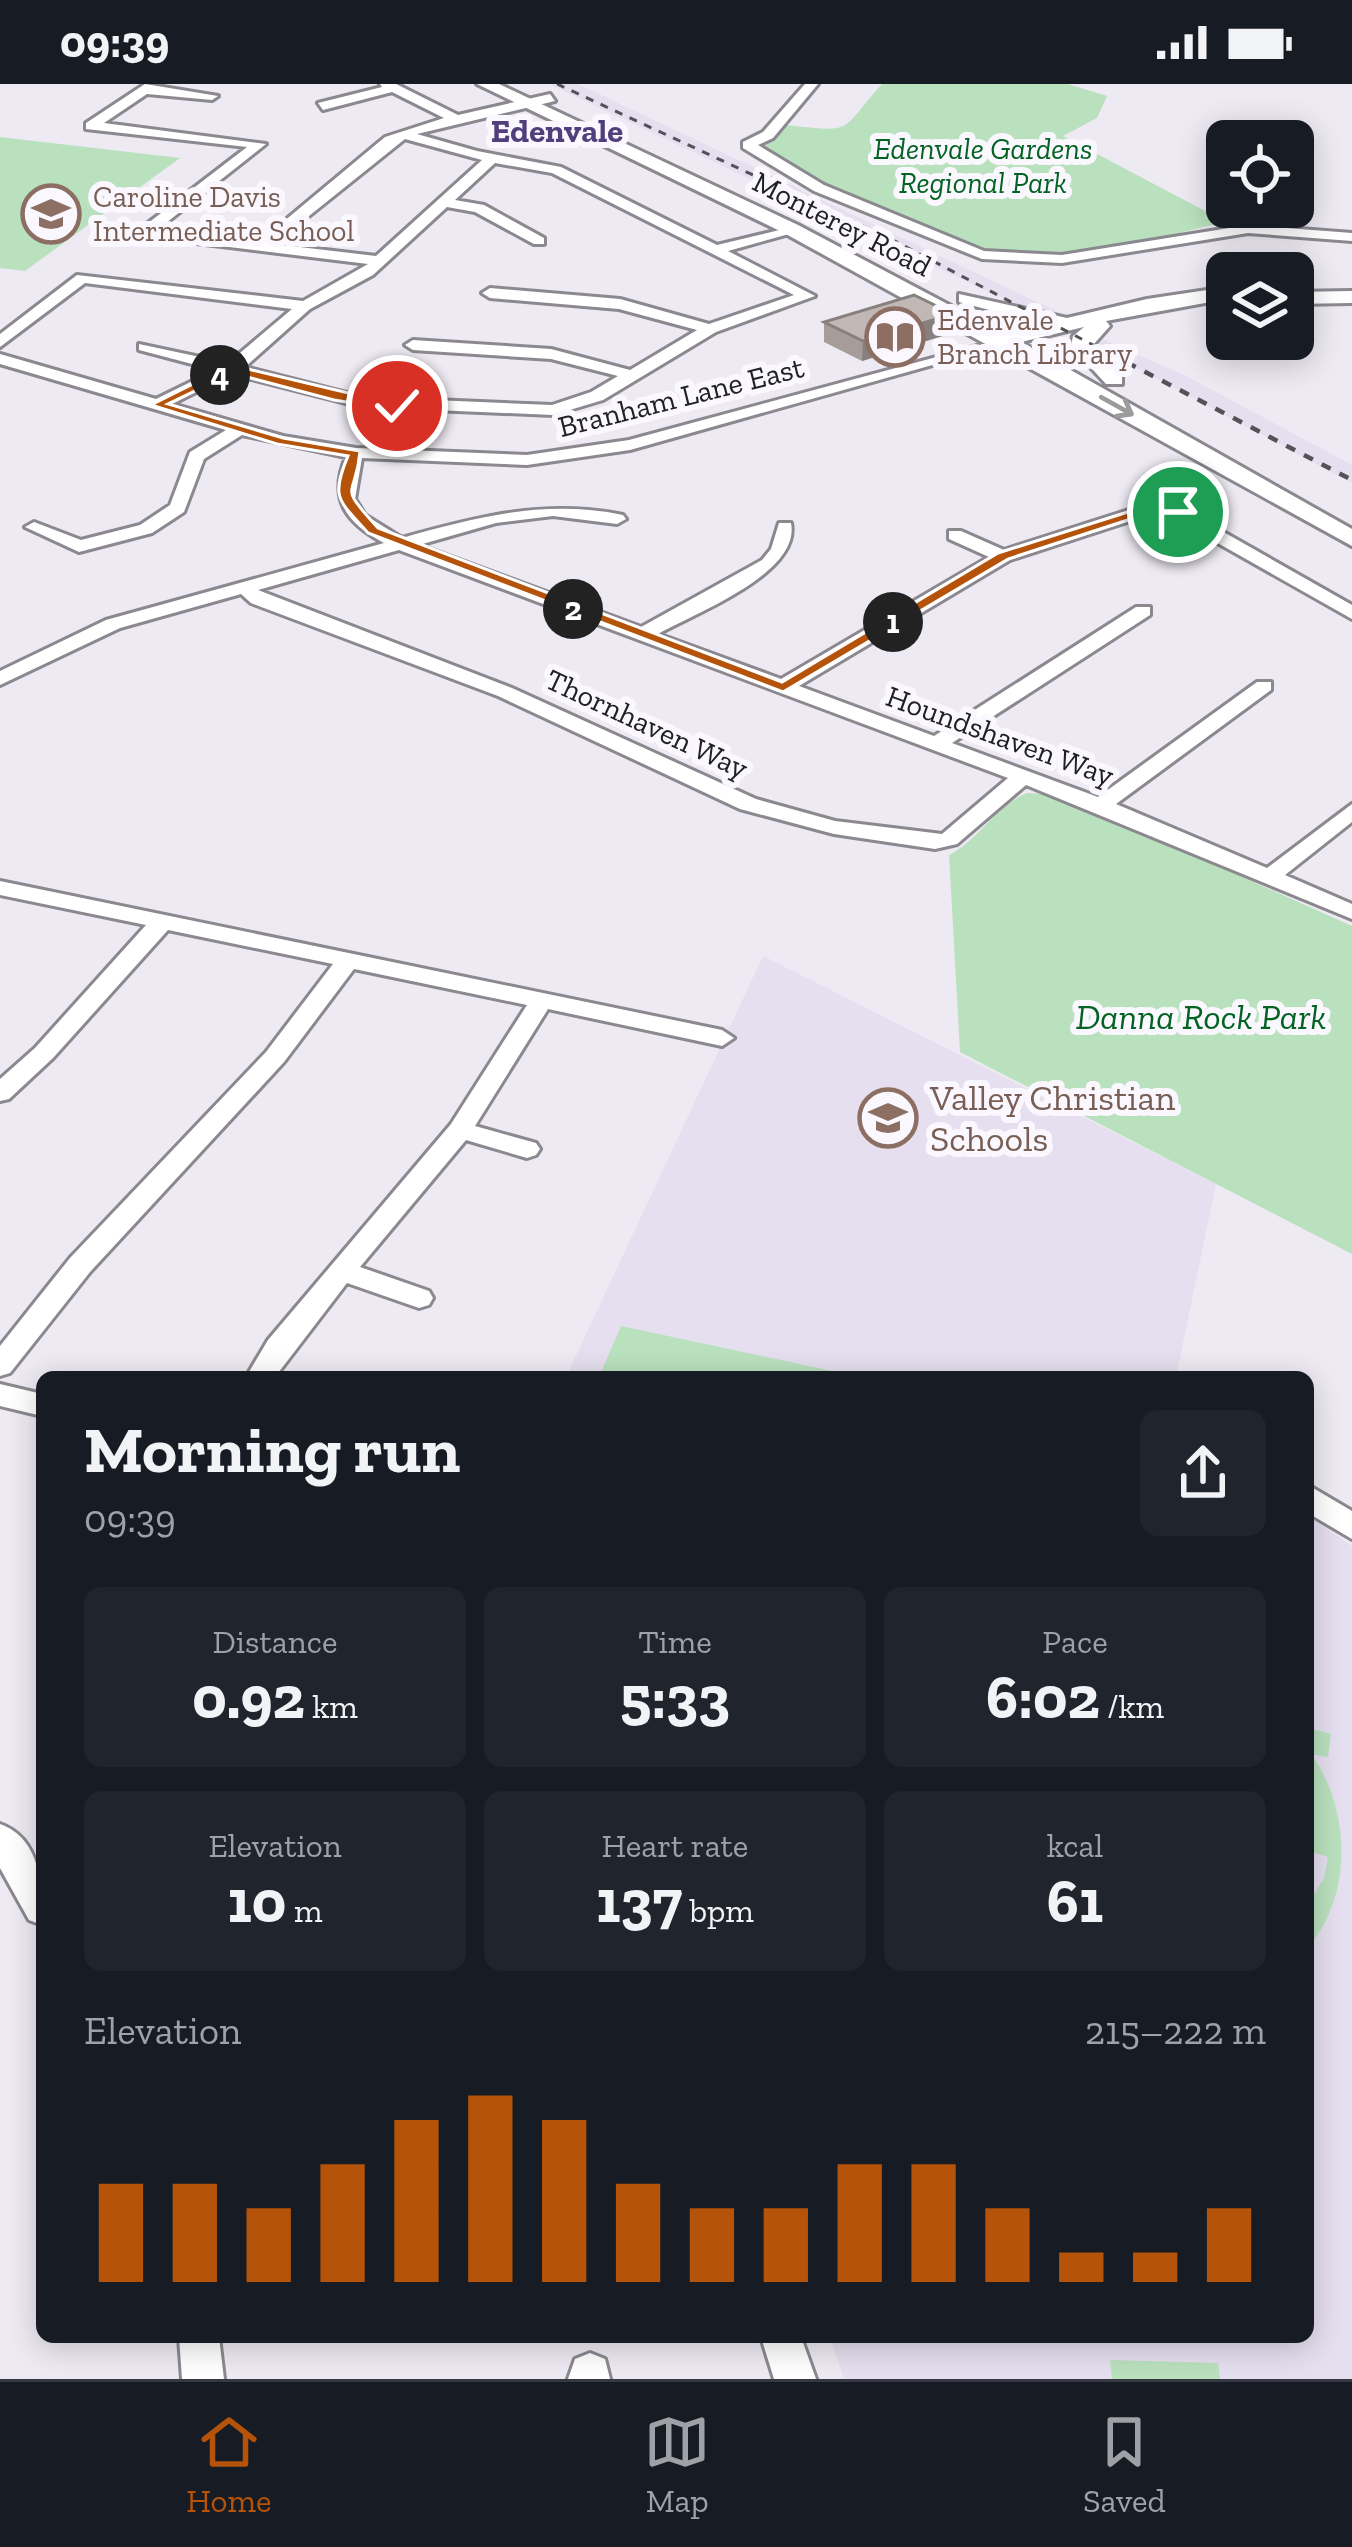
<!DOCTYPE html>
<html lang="en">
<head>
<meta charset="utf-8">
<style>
	body { margin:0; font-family:"Zilla Slab",serif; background:#20242c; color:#f1f3f6; height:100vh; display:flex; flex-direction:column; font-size:45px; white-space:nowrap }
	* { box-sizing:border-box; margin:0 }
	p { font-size:39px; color:#9ea1a6 }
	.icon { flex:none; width:66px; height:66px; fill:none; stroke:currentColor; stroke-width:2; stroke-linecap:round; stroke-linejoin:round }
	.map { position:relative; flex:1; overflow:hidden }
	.sheet { position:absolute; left:36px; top:1287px; width:1278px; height:972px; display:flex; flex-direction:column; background:#171b24; border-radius:18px; box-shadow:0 6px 30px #0003 }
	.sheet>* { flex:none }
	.tools { position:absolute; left:1206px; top:36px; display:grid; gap:24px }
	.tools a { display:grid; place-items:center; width:108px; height:108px; border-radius:18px; background:#171b24; box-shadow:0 6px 30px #0003; font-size:60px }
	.pin { position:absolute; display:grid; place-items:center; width:102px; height:102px; color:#fff; margin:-51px; border:6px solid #fff; border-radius:50%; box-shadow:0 3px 12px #0007 }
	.km { position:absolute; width:60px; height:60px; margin:-30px; border-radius:50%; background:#222; color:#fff; font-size:33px; line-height:60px; text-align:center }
	.round { display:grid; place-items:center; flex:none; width:126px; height:126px; border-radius:18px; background:#20242c }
	.summary { display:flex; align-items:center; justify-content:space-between; height:204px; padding:0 48px }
	h1 { font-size:66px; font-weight:700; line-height:90px }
	.stats { display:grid; grid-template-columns:repeat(3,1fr); gap:18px; height:204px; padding:12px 48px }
	.stats div { display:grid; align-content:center; border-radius:18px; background:#20242c; text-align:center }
	.stats b { font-size:60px; font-weight:700 }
	.stats small { font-size:33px; font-weight:400 }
	.stats p { font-size:33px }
	.chart { height:336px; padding:24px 48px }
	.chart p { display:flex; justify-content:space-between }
	.chart svg { width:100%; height:216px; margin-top:12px; stroke:#b45309; stroke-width:6 }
	.status { display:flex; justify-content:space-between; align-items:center; height:84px; padding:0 60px; background:#171b24; direction:ltr }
	.status svg { height:33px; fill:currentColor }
	.tabs { display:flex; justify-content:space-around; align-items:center; height:168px; border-top:3px solid #363941; background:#171b24; font-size:33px; color:#9ea1a6 }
	.tabs a { display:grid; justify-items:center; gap:6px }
	.tabs .selected { color:#b45309 }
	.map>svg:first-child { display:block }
</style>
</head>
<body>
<div class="status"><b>09:39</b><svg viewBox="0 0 49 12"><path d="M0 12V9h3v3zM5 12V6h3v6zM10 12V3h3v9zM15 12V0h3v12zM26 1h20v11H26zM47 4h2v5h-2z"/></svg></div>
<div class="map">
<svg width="1352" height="2295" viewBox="0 0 1352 2295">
	<rect width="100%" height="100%" fill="#eeeaf3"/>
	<g fill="#e5dfef">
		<polygon points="549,0 578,0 1060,229 1048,231 1023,224"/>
		<polygon points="1098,253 1186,292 1352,381 1352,399 1094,261 1092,258"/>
		<polygon points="763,872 1216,1100 1176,1293 566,1293"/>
		<polygon points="1308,1432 1352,1462 1352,2295 844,2295 830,2253 1308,2253"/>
	</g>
	<g fill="#bae1be">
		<path d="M 882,0 L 1068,0 L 1107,12 L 1097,34 L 1063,52 L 1226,138 C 1173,149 1116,169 1062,172 C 953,177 854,118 761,66 L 784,41 C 857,48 837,50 882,0 Z"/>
		<polygon points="0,53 180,74 25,187 0,184"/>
		<path d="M 1027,709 L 1043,710 L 1115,736 L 1352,842 L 1352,1170 L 960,968 L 949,771 C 979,756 995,722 1027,709 Z"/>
		<polygon points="621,1242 861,1293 599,1293"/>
		<path d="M 1308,1644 L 1331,1650 L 1328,1673 L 1311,1670 C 1352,1725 1352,1816 1308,1862 L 1308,1820 L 1324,1794 L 1328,1773 L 1308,1767 Z"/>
		<polygon points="1110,2276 1218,2279 1220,2295 1112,2295"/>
	</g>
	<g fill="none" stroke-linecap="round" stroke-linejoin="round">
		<defs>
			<g id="minor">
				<path d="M 145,0 L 218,12 L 212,16 L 147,10 L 104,39 L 266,60 L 157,146 L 259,158 L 385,53 L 444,34 L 392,8 L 323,26 L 318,19 L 382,3 L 380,0 L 396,0 L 458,31 L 550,10 L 555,17 L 417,50 L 477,67 L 561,83 L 717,161 L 796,142 L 796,148 L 728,167 L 815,212 L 716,248 L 603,316 L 553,331 L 362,323 L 232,290 L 172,320 L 283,352 L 356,364 L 527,371 L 629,356 L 1007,254 L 1007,260 L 630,366 L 527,381 L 362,374 L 355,415 L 365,431 L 402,454 C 477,433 545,415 623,431 L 626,435 L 617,440 L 553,432 L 496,439 L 419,461 L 641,543 L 762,476 L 771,465 L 779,439 L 791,439 C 801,489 697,528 658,550 L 781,595 L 989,473 L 949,455 L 949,447 L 961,447 L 1004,466 L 1157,417 L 1169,417 L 1352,521 L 1352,535 L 1161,427 L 1010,476 L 799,602 L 934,652 L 1136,523 L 1150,523 L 1150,531 L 952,659 L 1098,713 L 1257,598 L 1271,598 L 1271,606 L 1116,720 L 1267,784 L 1352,720 L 1352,738 L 1285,791 L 1352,820 L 1352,835 L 1026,701 L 957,760 L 935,765 L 834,750 L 740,725 L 498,612 L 251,519 L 241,510 L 120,544 L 0,601 L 0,587 L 106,536 L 384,459 C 345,438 329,415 346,373 L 242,351 L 204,375 L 184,428 L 152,449 L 79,468 L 25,443 L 34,438 L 81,456 L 140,441 L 170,421 L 190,368 L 226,346 L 0,280 L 0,270 L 156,315 L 215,286 L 139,266 L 139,260 L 228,279 L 292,225 L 85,199 L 0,263 L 0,250 L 77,191 L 303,217 L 368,180 L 139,152 L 139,146 L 247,63 L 86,45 L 86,39 ZM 405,55 L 482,76 L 376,172 L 274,160 ZM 495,79 L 552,89 L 794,211 L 709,240 L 620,215 L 490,204 L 482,209 L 490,214 L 619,225 L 697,246 L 630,286 L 551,265 L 413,256 L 405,261 L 413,266 L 551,275 L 618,292 L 591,308 L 552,321 L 362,313 L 245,283 L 310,225 L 373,191 L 447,123 L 475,128 L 534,160 L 544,160 L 544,154 L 484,121 L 455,116 ZM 399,466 L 1008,694 L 942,750 L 835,737 L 756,715 L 512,604 L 258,506 Z"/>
				<polygon points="805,0 818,0 773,54 758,61 824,101 984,167 1062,171 1248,141 1352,149 1352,157 1248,149 1062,179 982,175 814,107 743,64 743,58 763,48"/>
				<polygon points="0,797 722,946 734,954 722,962 548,925 475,1042 536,1059 540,1065 536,1071 527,1074 466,1056 360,1183 429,1207 433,1214 429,1221 419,1224 347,1199 275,1293 246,1293 268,1256 451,1040 527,921 354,885 284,978 90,1188 10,1289 0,1292 0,1262 70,1174 266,968 333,880 168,846 53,974 9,1015 0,1017 0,995 35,964 146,841 0,811"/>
				<polygon points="0,1300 42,1310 42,1332 0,1322"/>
				<polygon points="1308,1401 1352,1427 1352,1455 1308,1429"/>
				<path d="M 0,1740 C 42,1755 42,1804 42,1841 L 29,1836 L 0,1784 Z"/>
				<polygon points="179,2253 219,2253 224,2295 182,2295"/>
				<polygon points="761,2253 801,2253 816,2295 774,2295"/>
				<polygon points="590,2269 605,2275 610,2295 568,2295 575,2275"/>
			</g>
			<g id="major">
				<polygon points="477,0 499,0 798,141 1004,250 1043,240 959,218 959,210 1067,234 1147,215 1227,203 1227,215 1106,237 1110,242 1093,261 1122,290 1122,300 1106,300 1071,262 1073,252 1084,243 1021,258 1352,445 1352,462 784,149"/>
				<polygon points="1352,207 1352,219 1293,220 1293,208"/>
			</g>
		</defs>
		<use href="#minor" stroke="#8b8890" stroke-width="6"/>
		<use href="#major" stroke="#8b8890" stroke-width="6"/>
		<use href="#minor" fill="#fff" fill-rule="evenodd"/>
		<use href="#major" fill="#fff" fill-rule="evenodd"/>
		<polyline stroke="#535256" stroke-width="3" stroke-dasharray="8 8" stroke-linecap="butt" points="557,0 891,155 1114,272"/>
		<polyline stroke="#535256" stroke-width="4.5" stroke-dasharray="10 10" stroke-linecap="butt" points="1109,269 1352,396"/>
	</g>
	<polygon fill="#a69d9b" points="953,230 952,249 862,277 824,258 824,238"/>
	<polygon fill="#87807e" points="953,230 952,249 862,277 863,257"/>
	<polygon fill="#c1b7b4" stroke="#87807e" stroke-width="3" points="914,211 953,230 863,257 824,238"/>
	<defs><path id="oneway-shaft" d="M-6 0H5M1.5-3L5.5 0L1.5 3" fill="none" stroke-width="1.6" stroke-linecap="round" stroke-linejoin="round" transform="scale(3)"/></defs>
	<use stroke="#9b9b9c" href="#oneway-shaft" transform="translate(1117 322) rotate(29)"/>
	<path fill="#b45309" stroke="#fff" stroke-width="3" d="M 231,281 L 403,322 L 397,326 L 334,316 L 232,289 L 168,320 L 283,354 L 360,367 C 356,416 336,398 378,444 L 782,598 L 998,469 L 1163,417 L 1185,428 L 1178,432 L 1155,427 L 1008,475 L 783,608 L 368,449 C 339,416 330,415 348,372 L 277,360 L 151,321 Z"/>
	<defs>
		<symbol id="school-ring" viewBox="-11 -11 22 22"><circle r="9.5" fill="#faf8fe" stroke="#8d6e63" stroke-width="1.5"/><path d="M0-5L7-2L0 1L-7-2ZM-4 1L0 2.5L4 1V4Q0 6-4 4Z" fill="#8d6e63"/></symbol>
		<symbol id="library-ring" viewBox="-11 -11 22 22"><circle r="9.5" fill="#faf8fe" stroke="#8d6e63" stroke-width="1.5"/><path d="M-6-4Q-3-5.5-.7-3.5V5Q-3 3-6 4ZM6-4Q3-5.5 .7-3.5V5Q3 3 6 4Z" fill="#8d6e63"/></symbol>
	</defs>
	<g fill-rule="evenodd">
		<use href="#school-ring" x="18" y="97" width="66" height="66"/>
		<use href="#library-ring" x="862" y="220" width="66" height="66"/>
		<use href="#school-ring" x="855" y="1001" width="66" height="66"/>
	</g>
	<g text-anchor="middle" stroke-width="12" stroke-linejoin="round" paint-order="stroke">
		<g font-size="30" font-style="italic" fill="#046323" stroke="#faf8fe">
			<text x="983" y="75">Edenvale Gardens<tspan x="983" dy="34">Regional Park</tspan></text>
		</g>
		<g font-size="30" fill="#785e54" stroke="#faf8fe" text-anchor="start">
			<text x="93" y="123">Caroline Davis<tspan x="93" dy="34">Intermediate School</tspan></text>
			<text x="937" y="246">Edenvale<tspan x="937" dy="34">Branch Library</tspan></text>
		</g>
		<g font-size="30" fill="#212023" stroke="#faf8fe">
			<text transform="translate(842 140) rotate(27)" y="10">Monterey Road</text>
			<text transform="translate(681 313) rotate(-14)" y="10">Branham Lane East</text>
			<text transform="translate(647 640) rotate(25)" y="10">Thornhaven Way</text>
			<text transform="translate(1000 652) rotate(20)" y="10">Houndshaven Way</text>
		</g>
		<g font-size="33" font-weight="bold" fill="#513e7b" stroke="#faf8fe">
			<text x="557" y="58">Edenvale</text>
		</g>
		<g font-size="36" font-style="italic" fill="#046323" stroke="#faf8fe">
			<text x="1201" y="945">Danna Rock Park</text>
		</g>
		<g font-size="36" fill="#785e54" stroke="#faf8fe" text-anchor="start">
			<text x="930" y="1026">Valley Christian<tspan x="930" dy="41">Schools</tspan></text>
		</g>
	</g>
</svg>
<div class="tools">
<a><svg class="icon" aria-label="locate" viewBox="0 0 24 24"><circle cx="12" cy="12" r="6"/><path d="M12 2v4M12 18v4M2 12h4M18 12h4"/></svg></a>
<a><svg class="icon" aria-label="layers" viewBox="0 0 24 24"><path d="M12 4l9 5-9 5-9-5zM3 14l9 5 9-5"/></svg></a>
</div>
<div class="pin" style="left:1178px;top:428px;background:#1e9e55"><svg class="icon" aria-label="arrive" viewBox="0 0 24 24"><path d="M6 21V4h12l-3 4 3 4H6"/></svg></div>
<div class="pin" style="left:397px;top:322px;background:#d93025"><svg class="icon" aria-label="check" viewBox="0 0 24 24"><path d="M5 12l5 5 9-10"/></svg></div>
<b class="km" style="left:893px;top:538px">1</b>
<b class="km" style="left:573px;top:525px">2</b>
<b class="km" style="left:220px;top:291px">4</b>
<section class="sheet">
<div class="summary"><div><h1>Morning run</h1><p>09:39</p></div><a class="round"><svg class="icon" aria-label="share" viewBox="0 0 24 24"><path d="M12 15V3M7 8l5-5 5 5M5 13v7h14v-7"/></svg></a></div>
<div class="stats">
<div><p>Distance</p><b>0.92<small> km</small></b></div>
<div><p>Time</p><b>5:33</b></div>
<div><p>Pace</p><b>6:02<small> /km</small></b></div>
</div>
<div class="stats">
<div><p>Elevation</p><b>10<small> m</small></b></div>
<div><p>Heart rate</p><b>137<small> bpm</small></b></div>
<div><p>kcal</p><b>61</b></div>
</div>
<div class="chart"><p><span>Elevation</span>215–222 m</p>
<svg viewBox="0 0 160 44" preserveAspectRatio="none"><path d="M5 44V24M15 44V24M25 44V29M35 44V20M45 44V11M55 44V6M65 44V11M75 44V24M85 44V29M95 44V29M105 44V20M115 44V20M125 44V29M135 44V38M145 44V38M155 44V29"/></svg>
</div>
</section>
</div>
<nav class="tabs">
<a class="selected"><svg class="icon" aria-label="home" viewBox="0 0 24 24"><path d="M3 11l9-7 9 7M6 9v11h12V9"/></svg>Home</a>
<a><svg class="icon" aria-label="map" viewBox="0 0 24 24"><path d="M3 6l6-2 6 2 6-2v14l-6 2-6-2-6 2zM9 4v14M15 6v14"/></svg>Map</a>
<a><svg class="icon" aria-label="saved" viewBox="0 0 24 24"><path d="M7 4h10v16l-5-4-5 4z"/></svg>Saved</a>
</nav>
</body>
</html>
